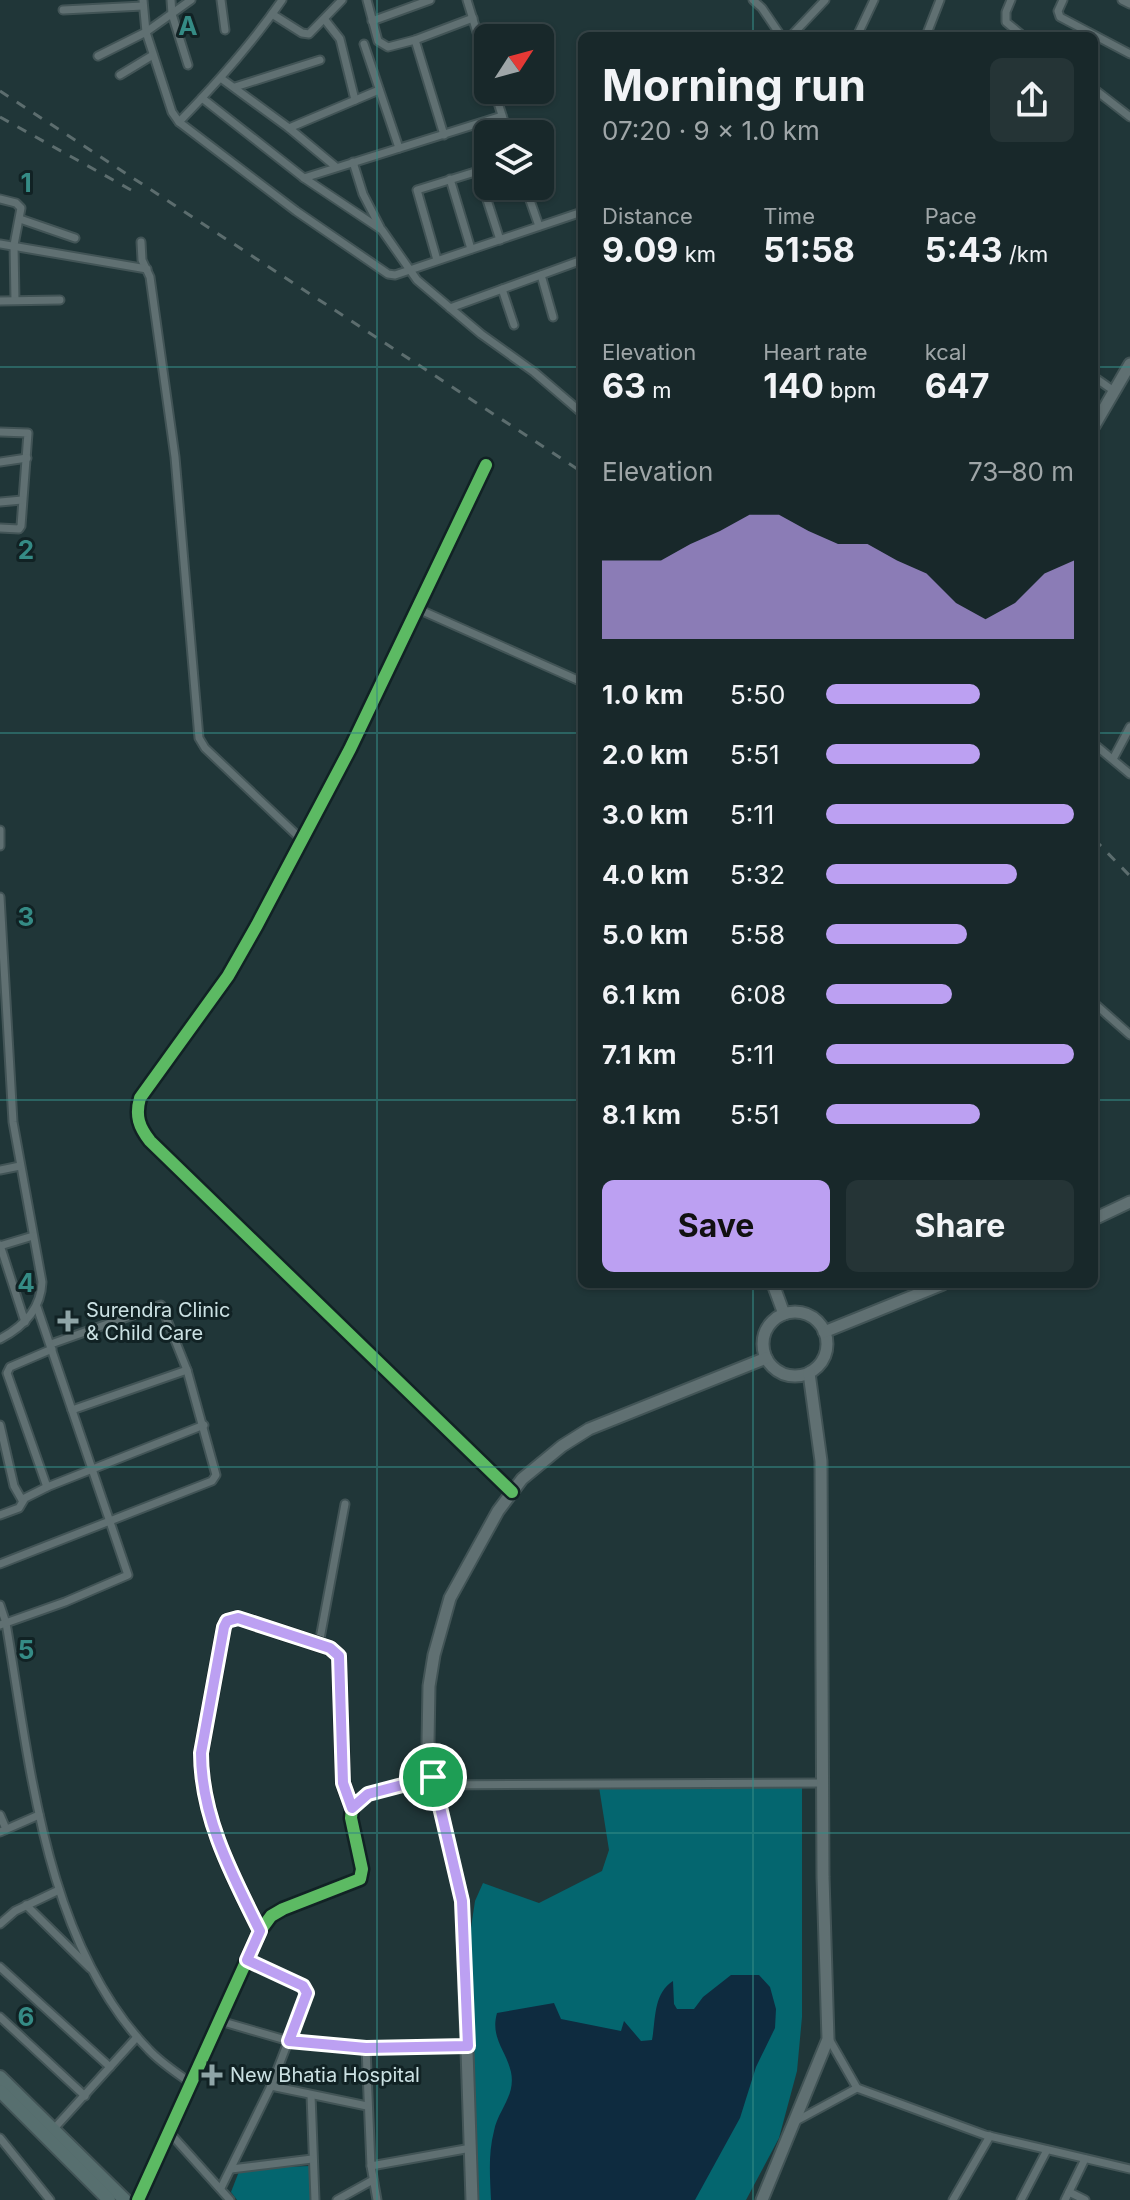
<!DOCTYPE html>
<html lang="en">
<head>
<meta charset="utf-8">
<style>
	body { margin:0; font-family:Inter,sans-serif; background:#253436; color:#f1f3f6; height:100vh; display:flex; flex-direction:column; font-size:30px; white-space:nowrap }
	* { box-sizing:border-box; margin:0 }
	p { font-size:26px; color:#9fa6a8 }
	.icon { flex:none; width:44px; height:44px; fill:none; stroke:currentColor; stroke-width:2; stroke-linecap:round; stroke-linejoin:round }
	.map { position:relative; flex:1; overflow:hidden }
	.panel { position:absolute; left:578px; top:32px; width:520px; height:1256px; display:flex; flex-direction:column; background:#18282a; border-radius:12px; box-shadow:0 2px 6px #0004,0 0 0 2px #364447 }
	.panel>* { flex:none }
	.needle { width:52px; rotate:54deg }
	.tools { position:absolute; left:474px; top:24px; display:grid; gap:16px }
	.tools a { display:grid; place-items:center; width:80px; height:80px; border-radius:12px; background:#18282a; box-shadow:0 2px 6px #0004,0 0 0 2px #364447; font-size:40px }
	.pin { position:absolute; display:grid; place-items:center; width:68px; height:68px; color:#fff; margin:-34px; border:4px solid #fff; border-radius:50%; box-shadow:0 2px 8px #0007 }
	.round { display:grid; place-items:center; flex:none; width:84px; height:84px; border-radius:12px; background:#253436 }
	.head { display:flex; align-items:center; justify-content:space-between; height:136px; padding:0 24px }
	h1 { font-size:44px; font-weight:700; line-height:60px }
	.metrics { display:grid; grid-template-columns:repeat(3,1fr); gap:12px; height:136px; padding:8px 24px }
	.metrics div { display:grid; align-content:center }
	.metrics b { font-size:34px; font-weight:700 }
	.metrics small { font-size:22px; font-weight:400 }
	.metrics p { font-size:22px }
	.chart { height:224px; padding:16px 24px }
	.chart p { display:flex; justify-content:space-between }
	.chart svg { width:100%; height:144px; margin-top:8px; fill:#bca0f2; opacity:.7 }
	.cta { display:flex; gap:16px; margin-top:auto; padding:16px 24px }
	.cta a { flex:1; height:92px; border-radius:12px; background:#bca0f2; color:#111; font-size:32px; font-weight:700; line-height:92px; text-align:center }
	.cta a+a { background:#253436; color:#f1f3f6 }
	ul { padding:0 24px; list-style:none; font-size:26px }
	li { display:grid; grid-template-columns:128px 96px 1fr; align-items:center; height:60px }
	li i { height:20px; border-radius:10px; background:#bca0f2 }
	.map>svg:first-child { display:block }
</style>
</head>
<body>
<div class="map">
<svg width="1130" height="2200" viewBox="0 0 1130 2200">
	<rect width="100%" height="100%" fill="#203638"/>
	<g fill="#04666f">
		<polygon points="802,1785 802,2017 797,2071 779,2138 746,2200 477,2200 469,1941 475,1901 483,1883 539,1903 602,1871 609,1850 599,1787"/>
		<polygon points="309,2166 313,2200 237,2200 231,2192 240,2169"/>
	</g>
	<path fill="#0e2b3f" d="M 731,1975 L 759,1975 L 770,1987 L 776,2009 L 775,2028 L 756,2067 L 740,2118 L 695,2200 L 491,2200 C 490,2177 488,2154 494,2131 C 498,2110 516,2096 511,2072 C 506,2050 490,2038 497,2013 L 554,2003 L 561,2019 L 621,2031 L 624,2021 L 641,2041 L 652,2040 C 656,2019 653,1994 673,1981 L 674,2004 L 677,2009 L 694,2009 L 703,1997 Z"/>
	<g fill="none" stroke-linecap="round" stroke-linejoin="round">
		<defs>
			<g id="street">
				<polyline points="143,0 146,32 172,112 179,122 296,211 388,274 395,275 582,212"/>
				<polyline points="171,0 172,14 188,65"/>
				<polyline points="221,0 225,30"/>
				<polyline points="367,0 378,41 388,47 415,40 473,18"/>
				<polyline points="467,0 488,68"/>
				<polyline points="753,0 762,8 781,36"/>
				<polyline points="1011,0 1006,12 1006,22 1023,36"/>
				<polyline points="1063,0 1058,11 1060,17 1130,54"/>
				<polyline points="1122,0 1130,4"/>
				<polyline points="63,10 143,6"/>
				<polyline points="272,14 302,33 309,34 342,0"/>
				<polyline points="325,20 340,39 355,100"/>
				<polyline points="372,21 430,0"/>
				<polyline points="791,36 825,0"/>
				<polyline points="857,36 874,0"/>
				<polyline points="926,36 940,0"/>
				<polyline points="415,40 444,135"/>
				<polyline points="364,44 399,148"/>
				<polyline points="98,56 146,32 191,0"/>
				<polyline points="120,75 153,55"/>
				<polyline points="222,79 289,128 336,167"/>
				<polyline points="235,87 320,60"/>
				<polyline points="1094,89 1130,117"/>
				<polyline points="494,90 508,134"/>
				<polyline points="202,98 304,178 382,230 417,280 481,334 534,372 582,413"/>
				<path d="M 179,122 C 217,83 251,45 282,0"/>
				<polyline points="289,128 379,90"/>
				<polyline points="353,162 363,194 380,227"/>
				<polyline points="478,172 500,240"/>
				<polyline points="304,178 502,116"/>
				<polyline points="450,179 471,249"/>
				<polyline points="525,186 539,226"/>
				<polyline points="0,199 16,203 21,208 14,245 15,300"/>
				<polyline points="20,219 75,238"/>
				<polyline points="141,242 142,260 150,277 175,457 199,738 205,748 302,840"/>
				<polyline points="0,244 147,269"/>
				<polyline points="437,260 417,190 488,168"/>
				<polyline points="541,275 553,317"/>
				<polyline points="502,289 514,325"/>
				<polyline points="0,301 60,300"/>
				<polyline points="450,308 582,260"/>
				<polyline points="1094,377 1114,391"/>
				<polyline points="0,432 28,433 21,526 19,529 0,528"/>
				<polyline points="0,462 27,458"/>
				<path d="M 486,465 L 350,749 L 257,925 L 228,976 L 140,1098 C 135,1116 139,1127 150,1141 L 512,1492"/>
				<polyline points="0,502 22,500"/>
				<polyline points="418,609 582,682"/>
				<polyline points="1094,744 1130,774"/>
				<polyline points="1113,759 1130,727"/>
				<polyline points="0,830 0,846"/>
				<path d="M 0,897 L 13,1122 L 42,1282 C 41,1309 23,1327 0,1339"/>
				<polyline points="1094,1003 1130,1035"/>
				<polyline points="0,1170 20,1166"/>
				<polyline points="0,1245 25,1322"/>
				<polyline points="0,1246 33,1236"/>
				<polyline points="72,1410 187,1370"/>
				<polyline points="0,1425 14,1486 22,1500"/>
				<polyline points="47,1487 7,1373 10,1367 52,1349"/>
				<polyline points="0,1515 19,1508 25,1498 47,1487 204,1425"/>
				<polyline points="0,1564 212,1481 216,1475 187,1370 161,1305 51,1344"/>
				<path d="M 0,1605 L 6,1623 C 30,1764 45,1943 149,2050 C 161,2063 177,2073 192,2084"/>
				<polyline points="0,1625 65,1602 128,1575 37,1307"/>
				<polyline points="319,1644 345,1504"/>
				<polyline points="435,1785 823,1783"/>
				<polyline points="352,1808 368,1794 433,1777"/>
				<polyline points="0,1815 6,1829"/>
				<polyline points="0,1832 39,1815"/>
				<polyline points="26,1905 90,1968"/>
				<polyline points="0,1924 15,1911 59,1890"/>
				<polyline points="0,1967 110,2067"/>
				<polyline points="0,2017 85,2096"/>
				<polyline points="220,2021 289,2041 366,2048 468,2046"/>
				<polyline points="829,2039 857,2088 985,2135 1130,2169"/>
				<polyline points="366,2048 371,2166 377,2200"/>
				<polyline points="271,2086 367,2106"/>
				<polyline points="311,2095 315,2200"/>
				<polyline points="796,2121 857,2088"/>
				<polyline points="51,2132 137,2037"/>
				<polyline points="169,2132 230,2200"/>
				<polyline points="0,2138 50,2200"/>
				<polyline points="371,2166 471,2148"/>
				<polyline points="231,2169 312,2159"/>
				<polyline points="221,2188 271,2086 307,1993 303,1986 247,1960"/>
				<polyline points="1069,2192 1085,2200"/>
				<path d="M 138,2200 L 260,1931 L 271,1916 L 283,1909 L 360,1879 L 362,1869 L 351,1818 L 352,1808 L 343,1783 L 339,1656 L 330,1648 L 238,1618 L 227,1621 L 224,1627 L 201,1753 C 201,1817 232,1875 260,1931"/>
				<polyline points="337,2200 373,2180"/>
				<polyline points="953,2200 990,2136"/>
				<polyline points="1021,2200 1047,2150"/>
				<polyline points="1065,2200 1085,2159"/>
			</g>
			<g id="secondary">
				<polyline points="1094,426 1130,364"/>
				<polyline points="1094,1219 1130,1202"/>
				<polyline points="773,1284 784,1314"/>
				<circle cx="795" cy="1344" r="32"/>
				<polyline points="824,1332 943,1284"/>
				<polyline points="472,2200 462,1901 435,1785 428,1742 429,1686 434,1655 450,1598 498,1511 522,1479 562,1446 589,1429 766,1358"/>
				<polyline points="762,2200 828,2039 823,1877 821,1461 809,1373"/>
			</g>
			<g id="primary">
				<polyline points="0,2077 125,2200"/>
				<polyline points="0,2091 109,2200"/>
			</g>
		</defs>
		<use href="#street" stroke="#425456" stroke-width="11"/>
		<use href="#secondary" stroke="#425456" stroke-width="15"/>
		<use href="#primary" stroke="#425456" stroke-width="16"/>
		<use href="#street" stroke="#607072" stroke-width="7"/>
		<use href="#secondary" stroke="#607072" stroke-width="11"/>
		<use href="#primary" stroke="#576f6f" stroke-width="12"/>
		<g stroke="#5c6d6e" stroke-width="3" stroke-dasharray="10 10" stroke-linecap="butt">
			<polyline points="0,91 582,472"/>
			<polyline points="0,117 131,190"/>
			<polyline points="1094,839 1130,876"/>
		</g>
		<defs>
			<g id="cycleway">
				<path d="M 486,465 L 350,749 L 257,925 L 228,976 L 140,1098 C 135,1116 139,1127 150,1141 L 512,1492"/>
				<path d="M 138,2200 L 260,1931 L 271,1916 L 283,1909 L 360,1879 L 362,1869 L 351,1818 L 352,1808 L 343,1783 L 339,1656 L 330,1648 L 238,1618 L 227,1621 L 224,1627 L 201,1753 C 201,1817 232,1875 260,1931"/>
			</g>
		</defs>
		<use href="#cycleway" stroke="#112224" stroke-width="17"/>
		<use href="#cycleway" stroke="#5cba63" stroke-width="12"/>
	</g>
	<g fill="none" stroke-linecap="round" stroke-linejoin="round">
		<defs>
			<path id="route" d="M 238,1618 L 330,1648 L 339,1656 L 343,1783 L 352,1808 L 368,1794 L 433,1777 L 462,1901 L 468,2046 L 366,2048 L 289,2041 L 307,1993 L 303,1986 L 247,1960 L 260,1931 C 232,1875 201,1817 201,1753 L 224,1627 L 227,1621 Z"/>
		</defs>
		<use href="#route" stroke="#fff" stroke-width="16"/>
		<use href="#route" stroke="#bca0f2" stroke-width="10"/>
	</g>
	<path fill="none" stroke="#358b85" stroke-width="2" stroke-opacity="0.55" d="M 377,0 L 377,2200M 753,0 L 753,36M 0,367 L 582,367M 1094,367 L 1130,367M 0,733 L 582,733M 1094,733 L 1130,733M 0,1100 L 582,1100M 1094,1100 L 1130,1100M 753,1284 L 753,2200M 0,1467 L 1130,1467M 0,1833 L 1130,1833"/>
	<g fill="#8fa5a7" stroke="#112224" stroke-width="3">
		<path d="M64 1309h8v8h8v8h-8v8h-8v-8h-8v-8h8z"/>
		<path d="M208 2063h8v8h8v8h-8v8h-8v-8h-8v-8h8z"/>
	</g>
	<g text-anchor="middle" stroke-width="6" stroke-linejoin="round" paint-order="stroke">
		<g font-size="20" fill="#cbe1e3" stroke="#112224" text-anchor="start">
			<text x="86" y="1317">Surendra Clinic<tspan x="86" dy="23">&amp; Child Care</tspan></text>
			<text x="230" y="2082">New Bhatia Hospital</text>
		</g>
	</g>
	<g font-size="26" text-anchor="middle" font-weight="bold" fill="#358b85" stroke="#112224" stroke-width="6" stroke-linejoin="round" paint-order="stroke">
		<text x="188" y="35">A</text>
		<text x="26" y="192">1</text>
		<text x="26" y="559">2</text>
		<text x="26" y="926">3</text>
		<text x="26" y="1292">4</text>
		<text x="26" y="1659">5</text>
		<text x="26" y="2026">6</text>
	</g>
</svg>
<div class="tools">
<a><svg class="needle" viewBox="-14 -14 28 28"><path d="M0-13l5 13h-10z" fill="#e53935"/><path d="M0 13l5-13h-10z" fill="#9fa6a8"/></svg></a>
<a><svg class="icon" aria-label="layers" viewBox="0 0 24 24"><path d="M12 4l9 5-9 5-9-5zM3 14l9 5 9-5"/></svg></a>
</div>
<div class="pin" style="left:433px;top:1777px;background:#1e9e55"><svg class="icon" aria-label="arrive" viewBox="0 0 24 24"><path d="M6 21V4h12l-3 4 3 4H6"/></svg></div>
<section class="panel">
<div class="head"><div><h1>Morning run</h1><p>07:20 · 9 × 1.0 km</p></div><a class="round"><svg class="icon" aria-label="share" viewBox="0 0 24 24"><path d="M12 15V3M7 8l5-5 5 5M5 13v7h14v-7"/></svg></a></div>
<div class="metrics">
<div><p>Distance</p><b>9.09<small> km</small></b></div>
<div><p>Time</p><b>51:58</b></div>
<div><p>Pace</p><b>5:43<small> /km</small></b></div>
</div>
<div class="metrics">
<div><p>Elevation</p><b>63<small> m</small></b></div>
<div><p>Heart rate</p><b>140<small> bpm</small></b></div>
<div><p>kcal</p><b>647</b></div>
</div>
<div class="chart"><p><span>Elevation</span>73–80 m</p>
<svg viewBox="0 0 160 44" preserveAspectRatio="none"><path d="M0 44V20L10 20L20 20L30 15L40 11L50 6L60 6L70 11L80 15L90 15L100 20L110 24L120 33L130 38L140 33L150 24L160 20V44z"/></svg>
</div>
<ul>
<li><b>1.0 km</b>5:50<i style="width:62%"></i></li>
<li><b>2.0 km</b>5:51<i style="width:62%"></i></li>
<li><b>3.0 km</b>5:11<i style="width:100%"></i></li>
<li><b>4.0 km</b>5:32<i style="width:77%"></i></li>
<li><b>5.0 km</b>5:58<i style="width:57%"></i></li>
<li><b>6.1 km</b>6:08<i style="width:51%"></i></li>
<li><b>7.1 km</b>5:11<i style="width:100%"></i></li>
<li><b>8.1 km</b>5:51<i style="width:62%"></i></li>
</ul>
<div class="cta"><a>Save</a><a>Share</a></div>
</section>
</div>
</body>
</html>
